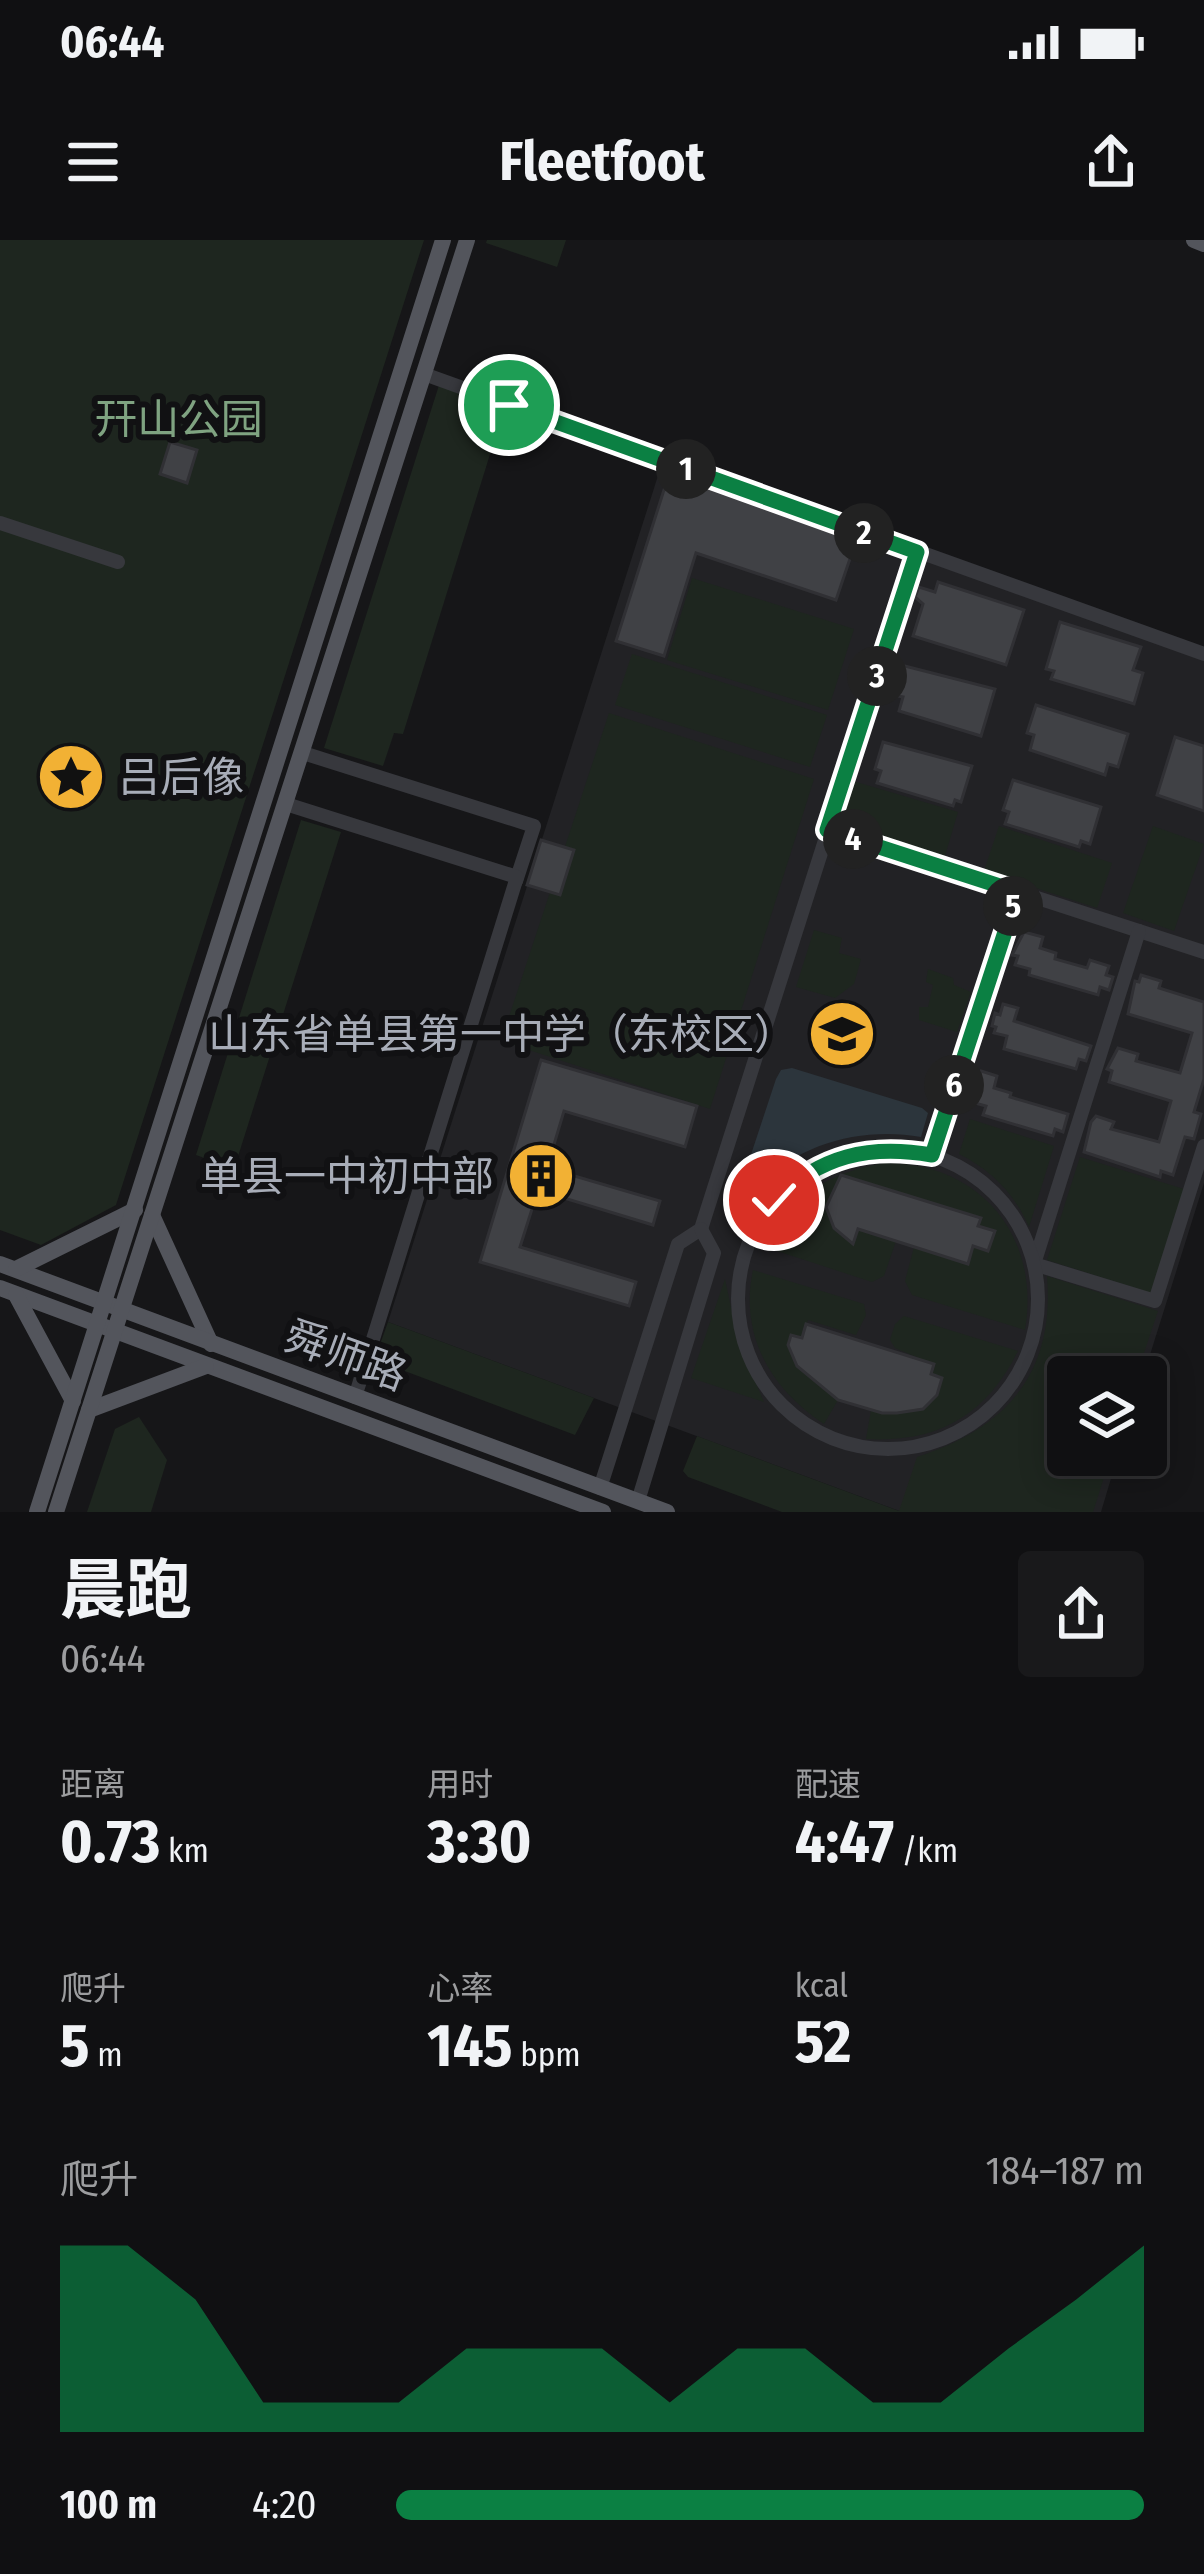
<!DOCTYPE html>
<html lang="zh">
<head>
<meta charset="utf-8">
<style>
	body { margin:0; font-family:"Fira Sans Condensed","Noto Sans SC",sans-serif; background:#19191b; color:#f1f3f6; height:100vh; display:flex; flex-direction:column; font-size:45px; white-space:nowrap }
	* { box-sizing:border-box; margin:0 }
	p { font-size:39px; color:#9c9d9f }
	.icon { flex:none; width:66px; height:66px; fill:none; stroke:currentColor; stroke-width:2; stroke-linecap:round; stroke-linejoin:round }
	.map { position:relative; height:1272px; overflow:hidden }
	.panel { display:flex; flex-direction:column; background:#101012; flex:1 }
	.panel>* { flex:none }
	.fabs { position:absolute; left:1047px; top:1116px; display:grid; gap:24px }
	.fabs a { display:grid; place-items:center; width:120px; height:120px; border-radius:12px; background:#101012; box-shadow:0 6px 30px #0003,0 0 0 3px #303032; font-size:60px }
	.pin { position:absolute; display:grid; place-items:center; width:102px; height:102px; color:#fff; margin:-51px; border:6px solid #fff; border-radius:50%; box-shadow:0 3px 12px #0007 }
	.km { position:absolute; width:60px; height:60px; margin:-30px; border-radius:50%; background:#222; color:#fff; font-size:33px; line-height:60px; text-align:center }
	.round { display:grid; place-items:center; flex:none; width:126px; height:126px; border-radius:12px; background:#19191b }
	.summary { display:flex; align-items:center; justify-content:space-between; height:204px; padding:0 60px }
	h1 { font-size:66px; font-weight:700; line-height:90px }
	.stats { display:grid; grid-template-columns:repeat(3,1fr); gap:18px; height:204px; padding:12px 60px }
	.stats div { display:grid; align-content:center }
	.stats b { font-size:60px; font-weight:700 }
	.stats small { font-size:33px; font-weight:400 }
	.stats p { font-size:33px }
	.chart { height:336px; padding:24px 60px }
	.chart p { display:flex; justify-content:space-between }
	.chart svg { width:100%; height:216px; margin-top:12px; fill:#0b8043; opacity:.7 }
	ul { padding:0 60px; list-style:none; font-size:39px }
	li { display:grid; grid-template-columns:192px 144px 1fr; align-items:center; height:90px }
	li i { height:30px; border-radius:15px; background:#0b8043 }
	.status { display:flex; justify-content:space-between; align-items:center; height:84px; padding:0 60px; background:#101012; direction:ltr }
	.status svg { height:33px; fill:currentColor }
	header { display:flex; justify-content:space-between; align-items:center; height:156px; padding:0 60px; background:#101012; font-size:54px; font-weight:700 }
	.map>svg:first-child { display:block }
</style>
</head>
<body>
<div class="status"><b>06:44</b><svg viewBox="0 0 49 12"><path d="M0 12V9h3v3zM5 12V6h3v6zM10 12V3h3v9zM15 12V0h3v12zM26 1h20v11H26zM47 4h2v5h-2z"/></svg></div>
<header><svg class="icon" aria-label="menu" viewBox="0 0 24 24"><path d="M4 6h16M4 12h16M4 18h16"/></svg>Fleetfoot<svg class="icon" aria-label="share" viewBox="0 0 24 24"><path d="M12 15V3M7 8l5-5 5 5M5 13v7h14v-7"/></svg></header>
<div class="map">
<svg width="1204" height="1272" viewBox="0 0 1204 1272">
	<rect width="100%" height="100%" fill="#161618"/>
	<polygon fill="#222225" points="663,220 1204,416 1204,943 1143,1137 1068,1137 1068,1215 1118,1215 1101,1272 902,1272 388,1082"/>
	<g fill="#1e261f">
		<polygon points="0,0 424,0 116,965 41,1005 0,990"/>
		<polygon points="487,0 566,0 557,27 486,3"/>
		<polygon points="440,142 505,166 403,494 394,493 383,526 324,508"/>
		<polygon points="692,338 854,389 828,470 667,420"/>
		<polygon points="632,414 827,475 810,527 615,465"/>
		<polygon points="609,473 814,539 710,869 501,801"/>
		<polygon points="853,541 958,572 944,619 852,588 845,574"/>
		<polygon points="301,580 341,592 234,929 196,915"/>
		<polygon points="999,586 1112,623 1097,668 984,631"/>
		<polygon points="1153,586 1204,604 1174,691 1123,673"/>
		<polygon points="814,690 842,698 839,713 861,719 854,744 835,758 796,747"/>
		<polygon points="928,729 953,738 954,745 971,752 957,792 919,780 919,767 928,767 933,745 926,742"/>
		<path d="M 970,879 L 1054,906 L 1029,987 C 1014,953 992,931 959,914 Z"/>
		<polygon points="1080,917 1184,949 1151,1053 1047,1020"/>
		<path d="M 884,923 C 979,922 1041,995 1025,1090 L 912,1055 L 905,1041 L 914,1007 L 896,1001 L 884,1036 L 872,1042 L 765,1007 C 790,955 829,933 884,923 Z"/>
		<path d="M 753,1030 L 864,1064 L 866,1075 L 856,1095 L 808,1080 L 802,1098 L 791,1095 L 797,1126 L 838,1160 L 824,1184 C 771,1149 739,1095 753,1030 Z"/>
		<path d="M 1047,1036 L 1158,1071 L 1136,1137 L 1068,1137 L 1068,1215 L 1111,1215 L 1093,1272 L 782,1272 L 688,1237 L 683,1231 L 697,1196 L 899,1271 L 917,1217 C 1007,1188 1055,1133 1047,1036 Z"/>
		<polygon points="725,1039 738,1101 764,1162 691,1138"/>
		<path d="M 904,1076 L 1018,1111 C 986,1176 937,1203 866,1199 L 871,1170 L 882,1173 L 923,1169 L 937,1155 L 942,1139 L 931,1134 L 933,1124 L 895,1108 L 890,1100 L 895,1084 Z"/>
		<polygon points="388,1082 594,1158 575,1195 386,1124 378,1110"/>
		<polygon points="139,1177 167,1220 151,1272 87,1272 115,1189"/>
	</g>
	<path fill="#2c353c" d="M 792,828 L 922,868 L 928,873 L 921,897 C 851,885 771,910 739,979 L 731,975 L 776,839 L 781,830 Z"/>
	<g fill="#404145" stroke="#303034" stroke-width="3">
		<polygon points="170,202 197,210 187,243 160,234"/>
		<polygon points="669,234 856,301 836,360 696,313 664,416 616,401"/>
		<polygon points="938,342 1024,370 1006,425 913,396 923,364 915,357 919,347 935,352"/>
		<polygon points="1060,382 1141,407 1133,430 1143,433 1134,464 1051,439 1054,431 1046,429"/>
		<polygon points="893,423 995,449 981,496 899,471 903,457 898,456 903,437 890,433"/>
		<polygon points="1036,465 1128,494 1118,527 1108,524 1105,535 1030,510 1034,495 1027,493"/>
		<polygon points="1175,497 1204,506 1204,571 1157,555"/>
		<polygon points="883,502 972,526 961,562 955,560 953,566 877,543 881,531 875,529"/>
		<polygon points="1013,540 1101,567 1090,604 1081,601 1079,607 1005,584 1009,572 1003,570"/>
		<polygon points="541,600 574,610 560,655 527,645"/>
		<polygon points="1024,692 1043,697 1040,708 1056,713 1055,719 1087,728 1090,720 1109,726 1106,735 1113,737 1109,750 1100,747 1098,755 1029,735 1030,729 1015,725 1018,716 1012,715"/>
		<polygon points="1141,735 1161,741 1159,748 1204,762 1204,839 1194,872 1201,874 1194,899 1185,897 1173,935 1161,931 1160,937 1084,912 1091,882 1096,876 1114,882 1111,889 1159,902 1171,861 1109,842 1112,831 1107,829 1118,808 1138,814 1136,821 1180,833 1192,793 1128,774 1135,741 1139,742"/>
		<polygon points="1003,764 1018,768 1014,781 1091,806 1086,821 1079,819 1076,829 1004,809 1007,796 994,793 996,787 992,786 995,773 1000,775"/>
		<polygon points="541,820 697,866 685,907 564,871 547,928 660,961 653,985 538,950 520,1007 636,1042 629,1066 480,1022"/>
		<polygon points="981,831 997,836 994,848 1011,853 1010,857 1068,874 1063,892 1055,889 1053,896 983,875 986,866 971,862 973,854 969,853"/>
		<polygon points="841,935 981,978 978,986 995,991 988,1011 973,1006 968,1024 858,989 853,1004 834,988 826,967"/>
		<polygon points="806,1084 934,1124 931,1134 942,1138 937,1155 923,1169 897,1173 882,1173 838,1160 797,1126 788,1105 791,1095 802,1098"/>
	</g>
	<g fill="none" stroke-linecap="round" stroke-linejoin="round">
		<g stroke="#37383d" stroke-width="14">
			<polyline points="424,134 1204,414"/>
			<polyline points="0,283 118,322"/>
			<polyline points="303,513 534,586 516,641"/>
			<polyline points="286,564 517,637 355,1157"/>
			<polyline points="828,590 1204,712"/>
			<polyline points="1139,691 1034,1024 1155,1061 1204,906"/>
			<circle cx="888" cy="1059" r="150"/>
			<polyline points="931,915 1018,652"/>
			<polyline points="600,1248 678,1004 701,989 917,312"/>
			<polyline points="638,1261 714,1013 701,989"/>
		</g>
		<g stroke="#53555c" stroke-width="16">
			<polyline points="1194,0 1204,4"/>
			<polyline points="152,975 211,1104"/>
			<polyline points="0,1024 667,1272"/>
			<polyline points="16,1029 135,970"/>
			<polyline points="0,1048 603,1272"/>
			<polyline points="16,1055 73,1161"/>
			<polyline points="89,1170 206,1126"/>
			<polyline points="37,1272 443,0"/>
			<polyline points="56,1272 467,0"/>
		</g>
	</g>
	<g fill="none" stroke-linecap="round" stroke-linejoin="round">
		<defs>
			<path id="route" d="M 509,165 L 917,312 L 827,590 L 1018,652 L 932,915 C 868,904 821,916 774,960"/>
		</defs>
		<use href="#route" stroke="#fff" stroke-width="24"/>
		<use href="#route" stroke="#0b8043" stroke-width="15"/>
	</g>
	<defs>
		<symbol id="sight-disc" viewBox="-11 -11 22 22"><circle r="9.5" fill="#f2b134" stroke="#111113"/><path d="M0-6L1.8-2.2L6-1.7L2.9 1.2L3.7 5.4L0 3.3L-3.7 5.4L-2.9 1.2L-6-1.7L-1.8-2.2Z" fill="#111"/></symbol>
		<symbol id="school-disc" viewBox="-11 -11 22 22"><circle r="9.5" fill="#f2b134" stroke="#111113"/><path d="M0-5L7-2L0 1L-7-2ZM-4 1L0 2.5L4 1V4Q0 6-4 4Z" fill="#111"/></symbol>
		<symbol id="building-disc" viewBox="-11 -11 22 22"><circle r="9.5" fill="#f2b134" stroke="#111113"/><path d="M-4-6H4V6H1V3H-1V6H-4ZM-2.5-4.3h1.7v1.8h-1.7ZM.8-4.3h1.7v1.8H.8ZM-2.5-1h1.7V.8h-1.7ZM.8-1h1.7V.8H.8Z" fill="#111"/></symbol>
	</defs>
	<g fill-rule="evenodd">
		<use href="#sight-disc" x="33" y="499" width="76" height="76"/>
		<use href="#school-disc" x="804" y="756" width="76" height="76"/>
		<use href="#building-disc" x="503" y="898" width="76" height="76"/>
	</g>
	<g text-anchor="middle" stroke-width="12" stroke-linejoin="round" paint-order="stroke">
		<g font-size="42" fill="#7fa381" stroke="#111113">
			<text x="179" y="194">幵山公园</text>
		</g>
		<g font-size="42" fill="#a8adb8" stroke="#111113" text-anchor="end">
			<text x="118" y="552" text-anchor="start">吕后像</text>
			<text x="796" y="809">山东省单县第一中学（东校区）</text>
			<text x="494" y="951">单县一中初中部</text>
		</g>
		<g font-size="42" fill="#a8adb8" stroke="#111113">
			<text transform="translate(346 1115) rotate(20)" y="15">舜师路</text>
		</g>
	</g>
</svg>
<div class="fabs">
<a><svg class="icon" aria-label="layers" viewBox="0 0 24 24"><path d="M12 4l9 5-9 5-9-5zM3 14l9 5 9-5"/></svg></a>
</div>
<div class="pin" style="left:509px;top:165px;background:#1e9e55"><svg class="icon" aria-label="arrive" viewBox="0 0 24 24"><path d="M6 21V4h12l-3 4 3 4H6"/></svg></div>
<div class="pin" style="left:774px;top:960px;background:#d93025"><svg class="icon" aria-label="check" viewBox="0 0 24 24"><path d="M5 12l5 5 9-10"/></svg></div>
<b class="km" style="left:686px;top:229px">1</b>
<b class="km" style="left:864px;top:293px">2</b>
<b class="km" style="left:877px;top:436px">3</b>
<b class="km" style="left:853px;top:599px">4</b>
<b class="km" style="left:1013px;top:666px">5</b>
<b class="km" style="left:954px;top:845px">6</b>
</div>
<section class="panel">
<div class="summary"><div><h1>晨跑</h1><p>06:44</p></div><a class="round"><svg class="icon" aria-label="share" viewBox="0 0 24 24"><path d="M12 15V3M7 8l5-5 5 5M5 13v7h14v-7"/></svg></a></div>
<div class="stats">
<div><p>距离</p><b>0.73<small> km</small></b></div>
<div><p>用时</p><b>3:30</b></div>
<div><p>配速</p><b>4:47<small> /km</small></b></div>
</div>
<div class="stats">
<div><p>爬升</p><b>5<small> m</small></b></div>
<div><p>心率</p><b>145<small> bpm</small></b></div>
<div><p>kcal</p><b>52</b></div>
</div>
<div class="chart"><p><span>爬升</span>184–187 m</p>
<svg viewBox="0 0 160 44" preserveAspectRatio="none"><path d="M0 44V6L10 6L20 17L30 38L40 38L50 38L60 27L70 27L80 27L90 38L100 27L110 27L120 38L130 38L140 27L150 17L160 6V44z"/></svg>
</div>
<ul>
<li><b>100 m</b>4:20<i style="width:100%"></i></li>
</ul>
</section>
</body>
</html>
